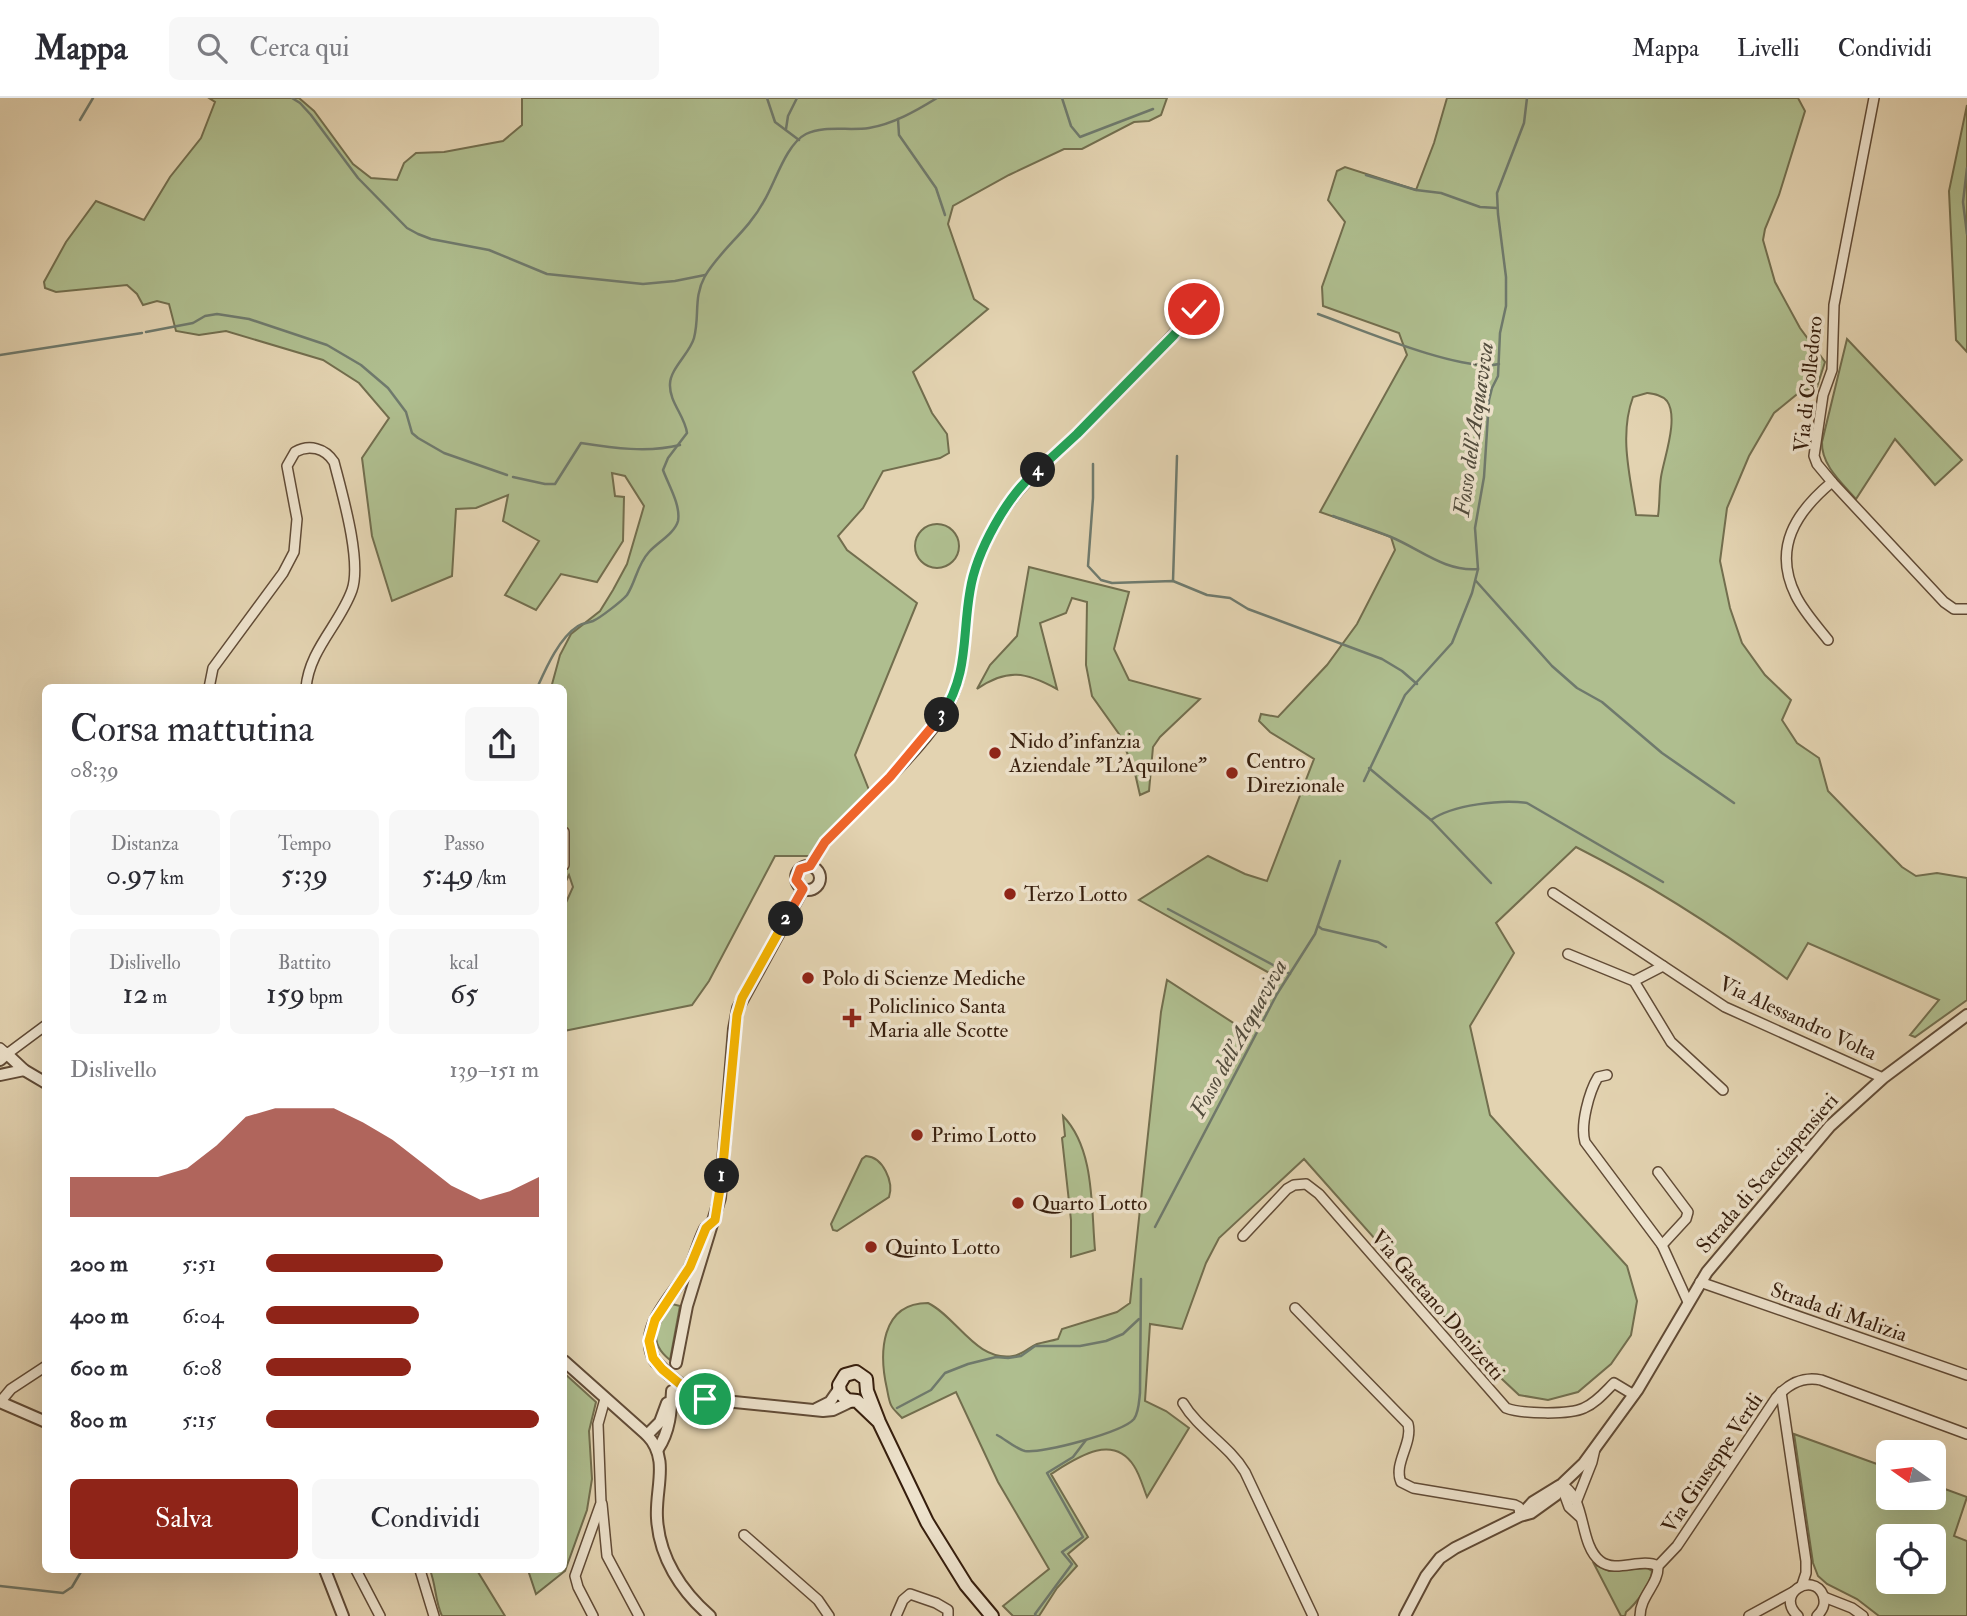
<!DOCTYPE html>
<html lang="it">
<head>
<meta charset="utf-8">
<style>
	body { margin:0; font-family:"IM FELL Double Pica",serif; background:#f7f7f7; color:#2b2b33; height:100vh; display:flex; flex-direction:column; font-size:26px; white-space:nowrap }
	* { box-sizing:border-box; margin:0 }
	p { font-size:23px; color:#7c7c81 }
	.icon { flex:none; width:38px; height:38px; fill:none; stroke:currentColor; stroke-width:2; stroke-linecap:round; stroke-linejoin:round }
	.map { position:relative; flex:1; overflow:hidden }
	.sheet { position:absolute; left:42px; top:586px; width:525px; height:889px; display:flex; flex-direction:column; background:#fff; border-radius:10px; box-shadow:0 7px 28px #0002 }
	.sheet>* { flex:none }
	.needle { width:46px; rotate:284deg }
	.fabs { position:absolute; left:1876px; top:1342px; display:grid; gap:14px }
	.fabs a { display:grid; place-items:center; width:70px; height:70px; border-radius:10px; background:#fff; box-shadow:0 7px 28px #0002; font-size:35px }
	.pin { position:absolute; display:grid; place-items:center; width:60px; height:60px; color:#fff; margin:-30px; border:4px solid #fff; border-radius:50%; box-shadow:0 2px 7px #0007 }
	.km { position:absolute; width:35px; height:35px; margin:-18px; border-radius:50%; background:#222; color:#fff; font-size:19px; line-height:35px; text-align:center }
	.round { display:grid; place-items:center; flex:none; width:74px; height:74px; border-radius:10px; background:#f7f7f7 }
	.overview { display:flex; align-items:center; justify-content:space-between; height:119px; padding:0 28px }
	h1 { font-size:38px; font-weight:600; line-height:52px }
	.metrics { display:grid; grid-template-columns:repeat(3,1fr); gap:10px; height:119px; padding:7px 28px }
	.metrics div { display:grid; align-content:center; border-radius:10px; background:#f7f7f7; text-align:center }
	.metrics b { font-size:30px; font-weight:600 }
	.metrics small { font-size:19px; font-weight:400 }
	.metrics p { font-size:19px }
	.chart { height:196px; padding:14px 28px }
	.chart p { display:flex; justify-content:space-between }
	.chart svg { width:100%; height:126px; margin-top:7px; fill:#8f2418; opacity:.7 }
	.primary-button { display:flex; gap:14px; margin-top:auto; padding:14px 28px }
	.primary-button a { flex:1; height:80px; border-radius:10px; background:#8f2418; color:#fff; font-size:28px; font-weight:600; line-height:80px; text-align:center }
	.primary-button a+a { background:#f7f7f7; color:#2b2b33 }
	ul { padding:0 28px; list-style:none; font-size:23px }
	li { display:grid; grid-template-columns:112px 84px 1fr; align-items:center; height:52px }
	li i { height:18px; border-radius:9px; background:#8f2418 }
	header { display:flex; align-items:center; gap:42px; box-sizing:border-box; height:98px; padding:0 35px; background:#fff; border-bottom:2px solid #e1e1e2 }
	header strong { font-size:33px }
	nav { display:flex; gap:38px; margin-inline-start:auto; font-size:24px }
	.search { width:490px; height:63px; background:#f7f7f7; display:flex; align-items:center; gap:18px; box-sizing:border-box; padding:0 24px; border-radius:10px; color:#7c7c81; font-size:26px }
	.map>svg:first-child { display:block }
</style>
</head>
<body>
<header>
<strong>Mappa</strong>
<div class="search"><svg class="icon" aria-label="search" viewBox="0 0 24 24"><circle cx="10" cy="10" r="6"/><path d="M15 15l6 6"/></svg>Cerca qui</div>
<nav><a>Mappa</a><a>Livelli</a><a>Condividi</a></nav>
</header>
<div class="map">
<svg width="1967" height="1518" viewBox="0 0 1967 1518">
	<rect width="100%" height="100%" fill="#e3d3b1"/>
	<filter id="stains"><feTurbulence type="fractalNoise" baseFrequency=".00286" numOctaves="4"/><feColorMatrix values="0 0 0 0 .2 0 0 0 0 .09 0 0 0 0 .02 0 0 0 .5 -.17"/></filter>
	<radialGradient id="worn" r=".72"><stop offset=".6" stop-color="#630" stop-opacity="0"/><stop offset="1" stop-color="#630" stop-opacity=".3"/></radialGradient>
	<g fill="#afbe8f" stroke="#726e4e" stroke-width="2" fill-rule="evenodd">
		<polygon points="209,0 299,0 314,13 353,66 371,80 397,82 404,65 416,55 444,54 503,43 522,27 522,0 1167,0 1161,17 1149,23 1134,24 1082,51 1064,51 1009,77 953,108 948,126 974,201 988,211 913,274 932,315 947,336 949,355 940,360 883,373 863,410 838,438 847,452 917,505 855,657 869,692 822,741 812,758 775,758 709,883 692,907 564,933 564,809 573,789 569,777 564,787 564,590 551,590 560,557 571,536 600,513 613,492 627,466 644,408 625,378 612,375 615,398 624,399 623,443 597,484 561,476 536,512 505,497 539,443 503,423 508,397 476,410 456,411 452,478 392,503 372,438 362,360 389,320 359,285 323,262 226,233 199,237 176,233 169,206 157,203 143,207 137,196 127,187 56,194 45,190 44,184 66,144 96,103 144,122 170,79 201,40 215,4"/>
		<path d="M 1447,0 L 1798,0 L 1805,13 L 1779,97 L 1765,131 L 1763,142 L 1775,184 L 1800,230 L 1825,264 L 1817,289 L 1801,293 L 1774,315 L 1749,358 L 1727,410 L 1720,463 L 1730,510 L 1742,545 L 1765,577 L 1791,602 L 1782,622 L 1797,645 L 1819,660 L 1828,693 L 1902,769 L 1916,778 L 1937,775 L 1967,780 L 1967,902 L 1915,939 L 1910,937 L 1939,902 L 1808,845 L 1787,881 C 1721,832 1649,786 1576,749 L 1496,825 L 1514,855 L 1470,928 L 1490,1017 L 1627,1168 L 1637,1203 L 1631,1237 L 1611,1266 L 1578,1294 L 1548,1302 L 1519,1297 L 1487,1267 L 1304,1061 L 1219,1140 L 1206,1165 L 1182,1231 L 1150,1226 L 1145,1303 L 1166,1313 L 1189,1330 L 1147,1399 C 1143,1389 1140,1377 1134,1368 C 1112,1334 1075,1361 1051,1376 L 1088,1439 L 1068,1456 L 1077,1468 L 1057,1490 L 1039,1518 L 1013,1518 L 1003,1508 L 1049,1471 L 998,1384 L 956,1294 L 902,1320 C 899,1316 893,1312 891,1307 C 889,1303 888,1296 887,1291 C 879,1256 880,1205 928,1205 C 957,1219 976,1264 1013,1258 C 1022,1257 1028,1250 1037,1246 C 1044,1244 1051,1243 1058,1241 L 1062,1231 L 1117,1214 L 1130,1205 L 1161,914 L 1167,882 L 1249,935 L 1280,881 L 1139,802 L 1208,758 L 1245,776 L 1267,783 L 1314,661 L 1270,634 L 1259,623 L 1261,616 L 1278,619 L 1327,567 L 1357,526 L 1395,452 L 1391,439 L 1320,414 L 1407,257 L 1399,235 L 1323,208 L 1322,189 L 1345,124 L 1328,102 L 1337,73 L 1345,69 L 1416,92 L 1434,45 ZM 1647,295 C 1654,296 1662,297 1667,303 C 1679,320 1664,360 1661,379 C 1659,392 1660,405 1658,418 L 1636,417 C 1630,378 1619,337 1633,299 Z"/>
		<polygon points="1967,7 1967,254 1956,242 1949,93"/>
		<path d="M 1847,241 L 1962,362 L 1935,387 L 1895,341 L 1856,401 C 1842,385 1821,367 1822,344 Z"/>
		<circle cx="937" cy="448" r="22"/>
		<path d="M 1029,469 L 1129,494 L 1114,551 L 1129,582 L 1200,601 L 1160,639 L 1153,649 L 1149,693 L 1140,697 L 1134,671 L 1119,636 L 1092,598 L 1086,567 L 1087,504 L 1072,500 L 1066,515 L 1040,525 L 1057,591 C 1026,574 1007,570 977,591 L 990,567 L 1017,538 Z"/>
		<path d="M 1063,1018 C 1095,1051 1091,1109 1095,1152 L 1071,1159 L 1071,1122 L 1062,1040 L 1065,1038 Z"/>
		<path d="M 866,1058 C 883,1059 894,1084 889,1099 L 837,1133 L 833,1132 L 831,1126 L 862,1061 Z"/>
		<path d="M 672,1206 L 680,1208 L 670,1262 C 646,1243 657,1226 672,1206 Z"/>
		<polygon points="564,1275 596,1304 589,1333 592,1381 587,1412 565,1473 536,1496 528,1472 564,1472"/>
		<path d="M 1794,1336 L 1888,1370 L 1888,1400 L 1934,1400 L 1934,1387 L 1967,1399 L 1954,1438 L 1967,1443 L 1967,1518 L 1879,1518 L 1857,1501 L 1827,1486 L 1818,1478 L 1813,1465 ZM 1934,1438 L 1934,1484 L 1888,1484 L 1888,1438 Z"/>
		<path d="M 1594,1466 L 1609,1473 L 1647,1470 L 1652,1473 C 1651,1486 1636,1506 1626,1514 L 1625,1518 L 1621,1518 Z"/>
		<path d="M 430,1472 L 481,1472 L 478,1474 L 505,1518 L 442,1518 C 435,1503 436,1487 430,1472 Z"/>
	</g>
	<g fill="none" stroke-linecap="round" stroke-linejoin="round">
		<g stroke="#6f7a6d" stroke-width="2.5">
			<polyline points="292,0 300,5 311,17 358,80 407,130 418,136 431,141 489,152 547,176 643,186 675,183 705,177"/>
			<polyline points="767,0 775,24 799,42"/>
			<polyline points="1062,0 1071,28 1080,39 1153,11"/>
			<polyline points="898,21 899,37 936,90 945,117"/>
			<polyline points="80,22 93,0"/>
			<polyline points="786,31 788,18 797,0"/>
			<polyline points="1967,70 1963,104 1967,136"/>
			<polyline points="1366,77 1416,92 1441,95 1480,109 1497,110"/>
			<path d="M 1318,216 C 1357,230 1462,275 1499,266"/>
			<polyline points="146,234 193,225 205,218 217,216 249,221 327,247 361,267 388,290 406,314 412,335 418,340 444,355 507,377"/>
			<polyline points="0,257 142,235"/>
			<polyline points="1093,366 1093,400 1088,468 1101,482 1112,485 1173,483 1207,497 1230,500 1248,511 1382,561 1402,573 1417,586"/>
			<path d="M 513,379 L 545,386 L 555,386 L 581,345 C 613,350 648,355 680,347"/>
			<path d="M 1333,418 C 1352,425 1372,431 1391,439 C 1420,451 1445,474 1478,471"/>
			<polyline points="1173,483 1177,358"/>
			<polyline points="1476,483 1552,568 1577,590 1602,604 1662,655 1734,705"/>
			<path d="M 537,590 C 546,570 559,540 578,528 C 583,525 588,525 593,523 C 600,520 622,503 627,497 C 636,483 637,467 649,454 C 657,445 675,435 678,423 C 681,407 668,386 663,372 L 668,360 L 687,335 C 685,318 669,304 670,286 C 670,271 690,255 694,240 C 700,217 693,200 705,178 C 721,151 748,133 764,103 C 775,85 786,46 806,36 C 824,27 849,33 869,30 C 893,26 916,13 937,0"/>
			<polyline points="1369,670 1431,722 1491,785"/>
			<polyline points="1364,683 1405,597 1452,545 1472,495 1478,471 1475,430 1484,379 1489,302 1492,290 1498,278 1500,235 1506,208 1506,179 1498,116 1497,95 1524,25 1527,0"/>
			<path d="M 1431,722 C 1452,707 1502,701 1527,705 L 1663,784"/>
			<polyline points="1168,811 1290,876"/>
			<polyline points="1318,828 1322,831 1378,844 1386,849"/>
			<polyline points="1155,1129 1277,896 1315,836 1340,763"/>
			<polyline points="897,1310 931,1292 945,1275 968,1266 996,1259 1008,1260 1021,1258 1035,1248 1080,1248 1106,1243 1123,1236 1139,1221"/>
			<path d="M 997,1337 C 1005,1341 1016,1351 1025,1353 C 1042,1356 1123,1334 1134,1321 C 1139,1314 1139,1303 1140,1295 L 1141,1181"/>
			<polyline points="0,1488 63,1495 72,1489 82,1472"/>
			<polyline points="1036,1518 1035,1516 1072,1466 1062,1454 1083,1439 1047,1375 1073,1359 1086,1342"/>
		</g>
		<defs>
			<g id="minor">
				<polyline points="1874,0 1834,207 1832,272 1823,297 1814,358 1817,366 1832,384 1944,504 1954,511 1967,511"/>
				<path d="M 1828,542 C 1817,528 1804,514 1796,498 C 1772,450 1796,414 1832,384"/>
				<path d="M 209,590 L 213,570 L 283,475 L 294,454 L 297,421 L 287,368 L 295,354 C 309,346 325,350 334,364 C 342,395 362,463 352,492 C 340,526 309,552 306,590"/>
				<polyline points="564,734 564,767"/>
				<path d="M 810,768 C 823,742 845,724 865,704 C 893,677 921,649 943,617 C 968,579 963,537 970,494 C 974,467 988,439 1002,416 C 1021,385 1048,364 1074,339 C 1095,318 1116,296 1137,274 C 1162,248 1186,224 1206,194"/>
				<polyline points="1553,795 1725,909 1883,980"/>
				<polyline points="1568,856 1634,883 1671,944 1723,992"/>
				<polyline points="1634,883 1663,868"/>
				<polyline points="0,950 7,956 46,927"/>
				<path d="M 1607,977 L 1598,979 C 1589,994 1580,1027 1585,1044 L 1662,1147 L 1688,1204"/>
				<polyline points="1658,1074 1688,1114 1686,1121 1662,1147"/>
				<path d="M 1243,1138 L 1287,1091 L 1294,1087 L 1306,1086 L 1319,1096 L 1506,1310 C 1522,1316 1569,1317 1584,1310 C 1596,1305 1605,1294 1614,1285 L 1634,1297"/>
				<polyline points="1700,1184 1967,1277"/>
				<path d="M 1295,1210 L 1408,1326 C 1413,1345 1393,1366 1401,1384 L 1413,1390 L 1515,1407 L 1519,1409 L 1520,1418"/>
				<polyline points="1781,1294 1806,1463 1806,1475 1802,1487"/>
				<polyline points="0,1304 11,1291 46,1268"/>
				<path d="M 1183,1305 C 1199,1332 1228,1346 1245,1374 L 1313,1518"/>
				<path d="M 1561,1387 C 1587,1398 1578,1445 1600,1463 C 1616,1476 1641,1459 1658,1468"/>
				<polyline points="1561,1387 1569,1409 1580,1419"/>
				<polyline points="1577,1402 1592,1364 1595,1351"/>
				<polyline points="602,1406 607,1458 639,1518"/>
				<polyline points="744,1437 818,1502 829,1518"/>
				<polyline points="356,1472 380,1518"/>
				<polyline points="420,1472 434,1518"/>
				<polyline points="1824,1499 1852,1510 1863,1518"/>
				<polyline points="593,1518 578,1489 575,1478 601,1405 598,1326 605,1301"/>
				<polyline points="896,1518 903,1502 910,1496 936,1505 948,1512 948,1518"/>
				<path d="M 1640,1518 C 1640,1498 1659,1486 1658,1468 L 1677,1448 L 1776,1300 C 1788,1286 1802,1278 1821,1282 L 1967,1336"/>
				<polyline points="1749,1518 1793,1494"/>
				<path d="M 1798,1518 C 1774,1496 1813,1473 1823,1497 C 1826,1506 1823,1512 1817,1518"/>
			</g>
			<g id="tertiary">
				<circle cx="808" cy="780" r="12"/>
				<polyline points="0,962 7,956 24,972 46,985"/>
				<polyline points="0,977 24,972"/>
				<path d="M 564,1263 L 647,1337 C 670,1361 655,1390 657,1420 C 659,1459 681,1493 710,1518"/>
				<path d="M 655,1263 C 635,1228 677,1196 691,1167 C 696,1155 699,1143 705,1131"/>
				<polyline points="676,1265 687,1208 720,1100 734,931 738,910 803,791"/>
				<polyline points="695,1297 705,1301 823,1313 833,1312 852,1303"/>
				<polyline points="0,1304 46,1324"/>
				<polyline points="816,1311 830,1304 839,1291"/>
				<polyline points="647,1337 660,1324 667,1305"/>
				<path d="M 658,1351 C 670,1333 671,1313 672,1293"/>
				<polyline points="1522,1416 1533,1404 1559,1388"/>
				<polyline points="325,1472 343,1518"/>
				<polyline points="1405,1518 1426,1478 1440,1460 1455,1450 1520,1418 1531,1415 1556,1397 1561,1387 1584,1365 1638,1291 1707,1174 1830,1028 1883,980 1967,917"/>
			</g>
			<polyline id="secondary" points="879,1324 857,1303 847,1302 840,1295 839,1287 845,1277 856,1274 866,1281 867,1293 879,1324 927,1424 966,1487 992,1518"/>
		</defs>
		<use href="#minor" stroke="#614b36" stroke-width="12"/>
		<use href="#tertiary" stroke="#614b36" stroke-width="14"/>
		<use href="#secondary" stroke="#361e0d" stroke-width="16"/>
		<use href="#minor" stroke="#ede2cc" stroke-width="9"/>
		<use href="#tertiary" stroke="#ede2cc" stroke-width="10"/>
		<use href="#secondary" stroke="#ede2cc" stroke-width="12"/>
		<defs>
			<polyline id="tertiary-bridge" points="655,1263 669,1277 695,1297"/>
		</defs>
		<use href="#tertiary-bridge" stroke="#614b36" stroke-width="14" stroke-linecap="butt"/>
		<use href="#tertiary-bridge" stroke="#ede2cc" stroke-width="10"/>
	</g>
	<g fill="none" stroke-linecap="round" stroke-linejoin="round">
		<defs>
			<polyline id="split-1" points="705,1301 686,1291 662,1271 653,1260 649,1243 655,1222 690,1169 706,1130 715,1122 722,1078"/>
			<polyline id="split-2" points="722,1078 737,917 742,900 786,821"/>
			<polyline id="split-3" points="786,821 803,791 796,782 800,771 810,768 825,744 890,679 942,617"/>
			<path id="split-4" d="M 942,617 C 969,575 962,539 970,493 C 976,454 1007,397 1038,372"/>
			<polyline id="split-5" points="1038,372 1077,336 1174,237 1194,211"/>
		</defs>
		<use href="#split-1" stroke="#fff" stroke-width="14"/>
		<use href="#split-2" stroke="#fff" stroke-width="14"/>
		<use href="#split-3" stroke="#fff" stroke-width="14"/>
		<use href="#split-4" stroke="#fff" stroke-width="14"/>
		<use href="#split-5" stroke="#fff" stroke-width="14"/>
		<use href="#split-1" stroke="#f5b400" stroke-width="9"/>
		<use href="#split-2" stroke="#f5b400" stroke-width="9"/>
		<use href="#split-3" stroke="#f0652b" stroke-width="9"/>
		<use href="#split-4" stroke="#22a559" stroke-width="9"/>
		<use href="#split-5" stroke="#22a559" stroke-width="9"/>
	</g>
	<g fill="#8f2418" stroke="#ede2cc" stroke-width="2.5">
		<circle cx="995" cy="655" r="7"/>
		<circle cx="1232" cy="675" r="7"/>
		<circle cx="1010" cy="796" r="7"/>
		<circle cx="808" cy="880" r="7"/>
		<path d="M848.5 909.5h7v7h7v7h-7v7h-7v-7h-7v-7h7z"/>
		<circle cx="917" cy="1037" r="7"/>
		<circle cx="1018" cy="1105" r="7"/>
		<circle cx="871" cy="1149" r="7"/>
	</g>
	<g text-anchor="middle" stroke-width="7" stroke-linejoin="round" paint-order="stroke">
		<g font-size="21" fill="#361e0d" stroke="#ede2cc">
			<text transform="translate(1808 286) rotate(-84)" y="7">Via di Colledoro</text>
			<text transform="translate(1798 920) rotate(25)" y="7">Via Alessandro Volta</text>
			<text transform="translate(1767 1075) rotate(-49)" y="7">Strada di Scacciapensieri</text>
			<text transform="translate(1438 1207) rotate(49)" y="7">Via Gaetano Donizetti</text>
			<text transform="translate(1839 1214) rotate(19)" y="7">Strada di Malizia</text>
			<text transform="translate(1712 1365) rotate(-56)" y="7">Via Giuseppe Verdi</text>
		</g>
		<g font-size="21" fill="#361e0d" stroke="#ede2cc" text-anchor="start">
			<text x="1009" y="650">Nido d'infanzia<tspan x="1009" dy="24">Aziendale "L'Aquilone"</tspan></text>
			<text x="1246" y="670">Centro<tspan x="1246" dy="24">Direzionale</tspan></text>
			<text x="1024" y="803">Terzo Lotto</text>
			<text x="822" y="887">Polo di Scienze Mediche</text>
			<text x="868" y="915">Policlinico Santa<tspan x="868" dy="24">Maria alle Scotte</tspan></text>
			<text x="931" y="1044">Primo Lotto</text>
			<text x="1032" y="1112">Quarto Lotto</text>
			<text x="885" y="1156">Quinto Lotto</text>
		</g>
		<g font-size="23" font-style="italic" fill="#524c3d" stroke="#ede2cc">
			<text transform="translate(1473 331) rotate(-82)" y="8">Fosso dell'Acquaviva</text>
			<text transform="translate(1238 940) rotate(-61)" y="8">Fosso dell'Acquaviva</text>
		</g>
	</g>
	<rect width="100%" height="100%" filter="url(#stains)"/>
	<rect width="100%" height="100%" fill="url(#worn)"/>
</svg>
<div class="fabs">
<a><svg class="needle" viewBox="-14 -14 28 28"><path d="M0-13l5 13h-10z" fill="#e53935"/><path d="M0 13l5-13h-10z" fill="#7c7c81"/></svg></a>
<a><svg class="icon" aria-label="locate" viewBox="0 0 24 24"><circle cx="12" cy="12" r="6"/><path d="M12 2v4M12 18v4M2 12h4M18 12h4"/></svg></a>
</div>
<div class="pin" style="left:705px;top:1301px;background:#1e9e55"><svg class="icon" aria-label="arrive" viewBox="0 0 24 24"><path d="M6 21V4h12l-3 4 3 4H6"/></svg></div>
<div class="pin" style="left:1194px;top:211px;background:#d93025"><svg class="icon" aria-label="check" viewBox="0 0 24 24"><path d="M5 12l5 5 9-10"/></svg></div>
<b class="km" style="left:722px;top:1078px">1</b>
<b class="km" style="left:786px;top:821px">2</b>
<b class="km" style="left:942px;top:617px">3</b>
<b class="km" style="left:1038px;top:372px">4</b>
<section class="sheet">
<div class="overview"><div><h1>Corsa mattutina</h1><p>08:39</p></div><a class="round"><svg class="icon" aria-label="share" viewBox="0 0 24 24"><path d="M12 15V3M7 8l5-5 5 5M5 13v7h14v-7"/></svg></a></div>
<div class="metrics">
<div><p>Distanza</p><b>0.97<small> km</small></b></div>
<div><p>Tempo</p><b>5:39</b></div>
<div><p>Passo</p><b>5:49<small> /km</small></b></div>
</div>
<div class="metrics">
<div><p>Dislivello</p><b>12<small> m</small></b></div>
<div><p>Battito</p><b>159<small> bpm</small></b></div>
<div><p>kcal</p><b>65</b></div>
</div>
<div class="chart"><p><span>Dislivello</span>139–151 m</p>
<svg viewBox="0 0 160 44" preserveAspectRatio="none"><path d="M0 44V30L10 30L20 30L30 30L40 27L50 19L60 9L70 6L80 6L90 6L100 11L110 17L120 25L130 33L140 38L150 35L160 30V44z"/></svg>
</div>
<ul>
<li><b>200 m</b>5:51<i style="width:65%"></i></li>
<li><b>400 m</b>6:04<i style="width:56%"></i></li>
<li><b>600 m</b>6:08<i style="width:53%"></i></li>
<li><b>800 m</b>5:15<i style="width:100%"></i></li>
</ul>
<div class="primary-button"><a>Salva</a><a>Condividi</a></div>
</section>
</div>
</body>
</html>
